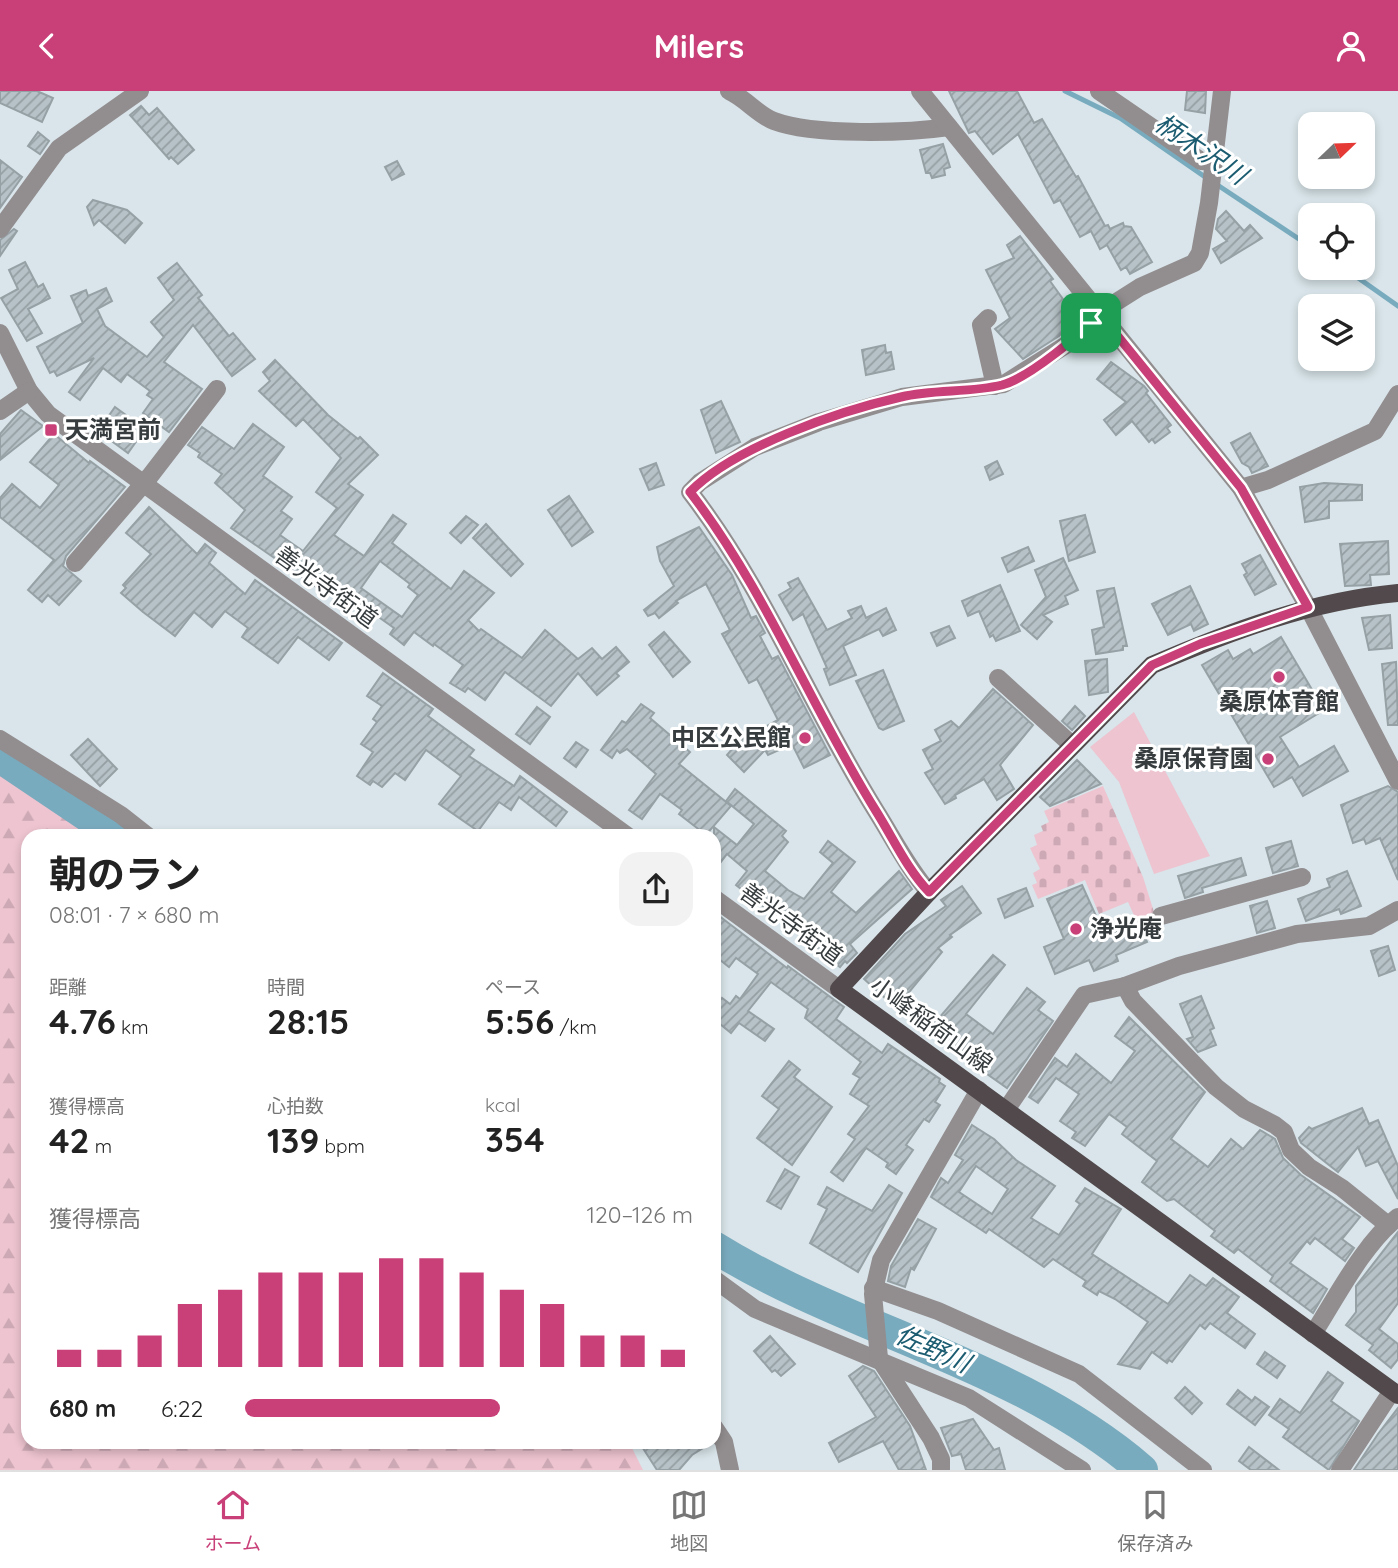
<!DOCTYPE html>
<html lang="ja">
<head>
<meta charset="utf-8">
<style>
	body { margin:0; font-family:Quicksand,"Noto Sans JP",sans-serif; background:#f2f2f2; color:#222; height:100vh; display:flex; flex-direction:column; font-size:26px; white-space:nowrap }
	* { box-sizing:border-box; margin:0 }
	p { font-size:23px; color:#767676 }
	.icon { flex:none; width:38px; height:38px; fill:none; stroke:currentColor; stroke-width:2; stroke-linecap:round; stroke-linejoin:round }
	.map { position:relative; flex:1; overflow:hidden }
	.panel { position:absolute; left:21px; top:738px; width:700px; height:620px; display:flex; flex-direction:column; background:#fff; border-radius:21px; box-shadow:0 4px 10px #0003 }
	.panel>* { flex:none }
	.needle { width:46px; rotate:67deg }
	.tools { position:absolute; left:1298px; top:21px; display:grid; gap:14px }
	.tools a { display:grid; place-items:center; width:77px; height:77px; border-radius:14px; background:#fff; box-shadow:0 4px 10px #0003; font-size:35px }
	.pin { position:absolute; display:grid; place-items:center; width:60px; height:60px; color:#fff; margin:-30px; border-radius:14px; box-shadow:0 4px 10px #0006 }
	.round { display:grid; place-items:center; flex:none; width:74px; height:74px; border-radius:21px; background:#f2f2f2 }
	.overview { display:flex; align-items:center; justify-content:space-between; height:119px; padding:0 28px }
	h1 { font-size:38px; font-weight:700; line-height:52px }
	.metrics { display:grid; grid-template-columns:repeat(3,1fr); gap:10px; height:119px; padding:7px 28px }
	.metrics div { display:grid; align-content:center }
	.metrics b { font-size:35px; font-weight:700 }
	.metrics small { font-size:19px; font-weight:400 }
	.metrics p { font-size:19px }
	.chart { height:196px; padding:14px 28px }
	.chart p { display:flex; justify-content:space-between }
	.chart svg { width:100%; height:126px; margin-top:7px; stroke:#c94079; stroke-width:6 }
	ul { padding:0 28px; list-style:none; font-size:23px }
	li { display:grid; grid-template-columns:112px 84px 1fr; align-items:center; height:52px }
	li i { height:18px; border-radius:9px; background:#c94079 }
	header { display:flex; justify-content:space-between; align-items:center; height:91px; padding:0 28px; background:#c94079; color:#fff; font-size:32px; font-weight:700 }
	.menu { display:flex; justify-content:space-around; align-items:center; height:98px; border-top:2px solid #e0e0e0; background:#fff; font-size:19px; color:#767676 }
	.menu a { display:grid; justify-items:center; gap:4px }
	.menu .active { color:#c94079 }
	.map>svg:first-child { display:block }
</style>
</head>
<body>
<header><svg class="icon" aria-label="back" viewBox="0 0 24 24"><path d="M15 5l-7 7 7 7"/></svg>Milers<svg class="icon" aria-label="person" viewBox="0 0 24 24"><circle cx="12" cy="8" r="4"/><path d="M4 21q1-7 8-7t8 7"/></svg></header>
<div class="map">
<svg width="1398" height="1379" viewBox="0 0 1398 1379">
	<defs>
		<pattern id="forest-firs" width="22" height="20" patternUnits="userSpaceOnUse" patternTransform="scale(1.75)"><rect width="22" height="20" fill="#edc4d0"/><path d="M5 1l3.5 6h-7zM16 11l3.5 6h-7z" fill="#cca9b4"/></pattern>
		<pattern id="cemetery-stones" width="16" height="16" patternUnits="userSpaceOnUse" patternTransform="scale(1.75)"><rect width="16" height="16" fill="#edc4d0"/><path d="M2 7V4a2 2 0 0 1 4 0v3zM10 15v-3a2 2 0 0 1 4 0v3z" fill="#cca9b4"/></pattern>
		<pattern id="building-hatch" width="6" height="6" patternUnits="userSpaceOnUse" patternTransform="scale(1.75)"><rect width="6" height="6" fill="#b6c2c7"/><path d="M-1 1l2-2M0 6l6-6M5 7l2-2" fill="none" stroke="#959fa3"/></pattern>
	</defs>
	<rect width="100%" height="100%" fill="#d9e5ea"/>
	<polygon fill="url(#forest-firs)" points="0,684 91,745 28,746 28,1351 629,1351 643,1379 0,1379"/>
	<polygon fill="url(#cemetery-stones)" points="1103,695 1143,786 1154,821 1136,829 1128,811 1099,823 1085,789 1038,808 1032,794 1037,792 1033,782 1040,778 1030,757 1037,754 1034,744 1043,740 1041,735 1049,731 1044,720"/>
	<polygon fill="#edc4d0" points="1134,621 1210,765 1154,783 1119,691 1090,656"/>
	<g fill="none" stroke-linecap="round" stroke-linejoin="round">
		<g stroke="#79abbe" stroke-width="5">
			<polyline points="1065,0 1120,27 1208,88"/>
			<polyline points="1216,93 1311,156"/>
			<polyline points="1344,177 1398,215"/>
		</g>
		<g stroke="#79abbe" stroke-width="32">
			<polyline points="0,666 119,746"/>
			<path d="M 714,1156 C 851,1241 1018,1272 1142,1379"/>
		</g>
	</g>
	<g fill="url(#building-hatch)" stroke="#96a1a6" stroke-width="2" fill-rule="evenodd">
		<polygon points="0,0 37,0 53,7 42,31 0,12"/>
		<polygon points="949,0 1017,0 1034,32 1042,28 1076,86 1078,85 1105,135 1108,134 1110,138 1123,132 1124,135 1131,136 1152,171 1130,183 1126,176 1121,179 1107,154 1100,158 1091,140 1080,146 1060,109 1054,112 1018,43 993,63 975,40 969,42"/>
		<polygon points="1187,0 1206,0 1205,22 1185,19"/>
		<polygon points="141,15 149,24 157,17 194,59 178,73 171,66 169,68 130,24"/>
		<polygon points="38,41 49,50 40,63 28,55"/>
		<polygon points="943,53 950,76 944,78 945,84 932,87 930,82 926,82 920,59"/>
		<polygon points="0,69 22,86 0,117"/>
		<polygon points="397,70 404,83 392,89 385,76"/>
		<polygon points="93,109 127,119 142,132 125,152 99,129 94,134 87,116"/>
		<polygon points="1226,120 1244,140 1250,134 1262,147 1221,172 1213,158 1227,150 1216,138 1218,128"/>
		<polygon points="14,138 17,140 0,165 0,149"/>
		<polygon points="1020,145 1053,188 1050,190 1073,222 1062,229 1067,237 1059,245 1023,268 995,238 1010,227 986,179 1014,167 1007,154"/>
		<polygon points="25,171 38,196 43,193 50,207 28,218 42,242 27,250 1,207 18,198 9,179"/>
		<polygon points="177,172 202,204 198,207 229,245 233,242 255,268 232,285 193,234 164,271 202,298 169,341 143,322 153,308 147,304 150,300 127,283 121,291 103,277 80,309 69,301 94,267 57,285 54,280 50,282 37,256 83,232 71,205 86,199 88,205 106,197 112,210 97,218 105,235 147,266 164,246 151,231 174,209 158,187"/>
		<polygon points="885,254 886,262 891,261 894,278 866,284 862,259"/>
		<path d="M 275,269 L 328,324 L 358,348 L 360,346 L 378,364 L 348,393 L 363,404 L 334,444 L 364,465 L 393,424 L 406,433 L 392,452 L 451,498 L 464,480 L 494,502 L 468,529 L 479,540 L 481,538 L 522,567 L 545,539 L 578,568 L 592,557 L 602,568 L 616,556 L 629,571 L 616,582 L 619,585 L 597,604 L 578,582 L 551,615 L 505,581 L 485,609 L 468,597 L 465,601 L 450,592 L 463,574 L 434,553 L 433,555 L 414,541 L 404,554 L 390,543 L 394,537 L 353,508 L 350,512 L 328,497 L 325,502 L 231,437 L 245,419 L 215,392 L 222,383 L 198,366 L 200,362 L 188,354 L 202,336 L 234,358 L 253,333 L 284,356 L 263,385 L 292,406 L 281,420 L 292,428 L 280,444 L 303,460 L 337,417 L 316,401 L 341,367 L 303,328 L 296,335 L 259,300 L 270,290 L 263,281 ZM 380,470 L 410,493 L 408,496 L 418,504 L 402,526 L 361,497 Z"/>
		<polygon points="1111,271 1144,295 1148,300 1146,302 1171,334 1167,337 1170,341 1155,352 1152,348 1149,351 1132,330 1116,344 1104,329 1126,311 1097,288"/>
		<polygon points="721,310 740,351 716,362 701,319"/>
		<polygon points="115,316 145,338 128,362 98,340"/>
		<polygon points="21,319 43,335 0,369 0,343"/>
		<polygon points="1250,342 1268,375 1252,382 1249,376 1242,372 1231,352"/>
		<polygon points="54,343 89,372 90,370 125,396 66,465 63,475 81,490 59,514 48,504 42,511 28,499 54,469 0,426 0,407 12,393 40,417 59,394 30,371"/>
		<polygon points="997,370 1003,383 990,389 985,376"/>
		<polygon points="656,372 664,394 649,399 640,378"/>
		<polygon points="1324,392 1362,394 1362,409 1329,410 1329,427 1305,431 1300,396"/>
		<polygon points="569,405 593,441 572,455 548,419"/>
		<polygon points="149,416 197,463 205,453 216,462 209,472 245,503 255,489 342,552 329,569 298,546 278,572 242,546 248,537 225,520 212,536 194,521 175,545 143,521 121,502 126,497 123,494 151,463 126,442"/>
		<polygon points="1085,424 1095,461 1069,470 1060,430"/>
		<polygon points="466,425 478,434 461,452 450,442"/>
		<polygon points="486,433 523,473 511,485 473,447"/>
		<polygon points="699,436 732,484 751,527 756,525 765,542 760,545 772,568 778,565 830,664 804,677 792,653 768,664 765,659 744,681 727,664 739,650 778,629 757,588 749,592 722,543 730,539 706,493 676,510 678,512 659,527 655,522 648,525 644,519 674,495 660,470 657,456"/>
		<polygon points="1388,450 1389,483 1370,484 1371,494 1345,495 1340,453"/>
		<polygon points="1028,456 1034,470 1008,481 1002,467"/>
		<polygon points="1260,464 1276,493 1255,504 1244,484 1247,482 1242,473"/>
		<polygon points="1063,467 1078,499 1065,505 1068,513 1043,524 1052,531 1037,548 1021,534 1046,506 1035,479"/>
		<polygon points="798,487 827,539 852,527 848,520 861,515 866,527 886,517 896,539 883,545 879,538 843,555 856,584 830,594 824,578 827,577 803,523 793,529 779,504 791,497 788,492"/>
		<polygon points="1000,494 1020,540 996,550 993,544 990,546 979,520 968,525 962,510"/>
		<polygon points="1190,495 1208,533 1194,540 1191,533 1168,544 1152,513"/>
		<polygon points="1114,497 1127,555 1123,555 1123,559 1096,563 1092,539 1104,536 1097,500"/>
		<polygon points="1390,524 1392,557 1369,559 1362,527"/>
		<polygon points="949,535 955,547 937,555 931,542"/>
		<polygon points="664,541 690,571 673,586 649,554"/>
		<polygon points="1281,546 1324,619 1280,646 1299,676 1334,655 1348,680 1303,705 1292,686 1274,696 1202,574 1228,559 1233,568 1250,558 1253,563"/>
		<polygon points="1107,568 1108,601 1089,604 1085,570"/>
		<polygon points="1396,571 1398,634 1388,634 1382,573"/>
		<polygon points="883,579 904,630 883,639 879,637 856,590"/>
		<polygon points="383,582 433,618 428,625 474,659 469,665 514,695 520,685 567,721 556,735 519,706 511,719 499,711 478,740 439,713 461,685 426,659 405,689 395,682 382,696 373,690 370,694 357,685 373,661 361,653 377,631 373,628 382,615 367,605"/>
		<polygon points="993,598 1033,634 1000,674 1014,698 997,709 984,688 955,704 956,707 945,713 925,682 933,678 923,659 941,650 935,639 951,630 959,637"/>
		<polygon points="641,613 654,622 650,627 690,661 679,673 731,715 706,744 679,723 682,719 660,703 642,728 629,719 656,683 627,658 620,662 617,659 612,667 601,659 622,630 626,632"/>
		<polygon points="1075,615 1085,625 1072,639 1062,630"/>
		<polygon points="537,616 550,626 530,653 516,643"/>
		<polygon points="88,648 117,678 100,695 71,664"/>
		<polygon points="576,651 588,659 576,676 564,667"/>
		<polygon points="1077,669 1101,693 1050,715 1040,706"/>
		<polygon points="1388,695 1398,701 1398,789 1380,747 1366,753 1364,748 1353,752 1341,714"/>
		<polygon points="735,698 786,740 782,745 788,751 765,780 788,799 804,808 833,772 820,761 828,750 855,771 831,801 856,822 899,780 912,798 850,853 857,862 847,872 845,870 840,876 736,794 747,780 727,763 714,780 714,736 737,754 754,733 726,710"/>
		<polygon points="1291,750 1298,775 1273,782 1266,757"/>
		<polygon points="1241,767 1246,784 1202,797 1203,801 1185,807 1178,785"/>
		<polygon points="1347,780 1361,815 1341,823 1339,818 1306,830 1298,808 1330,796 1327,788"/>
		<polygon points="1082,794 1105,845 1139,831 1147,851 1116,864 1118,870 1094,880 1089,869 1055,883 1044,856 1064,848 1047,808"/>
		<polygon points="962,795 981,822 950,844 952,846 938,857 942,861 896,917 864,888 905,843 946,815 941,809"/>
		<polygon points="1026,797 1033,815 1005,827 998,808"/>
		<polygon points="1267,810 1275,837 1257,842 1250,815"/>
		<polygon points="714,821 787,877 788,875 844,916 836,928 882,962 888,953 940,988 939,991 945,995 935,1011 940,1014 929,1031 924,1028 906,1054 913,1059 896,1083 886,1076 888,1072 866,1057 843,1090 831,1081 855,1048 848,1043 869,1015 850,1003 860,987 853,983 861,971 805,927 808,918 771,891 748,920 774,938 765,950 739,932 731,942 714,928 714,917 722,907 730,913 736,905 740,908 758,883 736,867 729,876 714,864"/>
		<polygon points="1388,855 1395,879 1379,885 1371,860"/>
		<polygon points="993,864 1005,874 966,923 993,943 1027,897 1045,911 1038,919 1053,930 1007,997 970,971 973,967 947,947 943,952 927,941"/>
		<polygon points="1201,905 1214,937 1210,939 1216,954 1198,961 1187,948 1193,946 1180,913"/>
		<polygon points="1129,926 1205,1001 1171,1048 1208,1076 1231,1048 1243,1058 1260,1039 1275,1048 1283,1067 1301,1084 1360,1126 1342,1148 1354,1157 1345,1170 1315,1147 1310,1153 1307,1150 1290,1172 1327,1198 1313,1222 1270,1190 1273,1185 1238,1158 1234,1162 1211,1145 1215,1140 1174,1108 1167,1110 1142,1091 1157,1070 1122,1043 1127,1036 1109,1023 1085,1055 1072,1047 1076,1041 1060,1030 1079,1003 1056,987 1038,1012 1029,1006 1055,967 1067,976 1076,963 1111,992 1135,960 1115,945"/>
		<polygon points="789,970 800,979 794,986 832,1016 792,1074 757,1047 779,1018 762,1005"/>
		<polygon points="1362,1017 1369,1033 1378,1029 1398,1075 1398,1108 1378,1070 1366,1075 1358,1056 1338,1081 1301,1052 1299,1047 1309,1036 1312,1038"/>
		<path d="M 972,1034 L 994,1048 L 1016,1069 L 1055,1095 L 1031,1127 L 1059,1144 L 1080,1113 L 1076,1110 L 1085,1097 L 1121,1118 L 1092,1163 L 1168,1213 L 1190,1184 L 1206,1195 L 1213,1187 L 1239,1206 L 1227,1222 L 1255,1243 L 1245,1257 L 1210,1232 L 1205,1238 L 1200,1234 L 1172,1271 L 1169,1269 L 1167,1272 L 1152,1261 L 1140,1278 L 1118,1273 L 1148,1231 L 1115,1208 L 1099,1200 L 1097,1204 L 1083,1195 L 1086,1190 L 1053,1168 L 1044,1176 L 989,1138 L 986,1142 L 931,1106 L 941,1087 L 948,1092 L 963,1069 L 955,1064 ZM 976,1075 L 1008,1098 L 992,1123 L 959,1101 Z"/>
		<polygon points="785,1078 799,1086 781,1118 767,1110"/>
		<polygon points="889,1094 902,1102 858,1181 810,1152 827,1118 818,1113 827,1096 872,1120"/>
		<polygon points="918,1128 936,1138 914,1179 911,1177 905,1196 888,1190 891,1175"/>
		<polygon points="1398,1141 1398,1212 1379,1238 1398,1253 1398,1268 1391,1277 1369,1259 1373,1254 1346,1234 1356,1221 1356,1195"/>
		<polygon points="770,1245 795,1273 781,1285 775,1279 772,1281 754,1260"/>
		<polygon points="1265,1261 1285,1275 1277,1287 1257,1273"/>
		<polygon points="863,1275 874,1280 910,1335 926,1379 899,1379 883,1350 839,1371 829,1352 876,1326 849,1285"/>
		<polygon points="1328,1281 1343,1292 1331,1310 1359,1330 1329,1379 1283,1346 1289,1338 1269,1324 1280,1308 1300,1322"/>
		<polygon points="1185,1296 1202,1312 1192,1323 1175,1307"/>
		<polygon points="1238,1299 1252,1310 1255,1306 1269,1316 1255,1334 1227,1313"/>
		<polygon points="1398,1317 1398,1379 1354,1379 1378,1343"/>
		<polygon points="973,1328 994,1359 999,1357 1005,1379 966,1379 961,1363 952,1365 941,1337"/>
		<polygon points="639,1351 710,1351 711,1352 692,1364 679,1379 657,1379"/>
		<polygon points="1249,1356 1279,1379 1251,1379 1239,1370"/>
	</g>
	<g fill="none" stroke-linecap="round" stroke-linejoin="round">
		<g stroke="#928d8f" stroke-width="18">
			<path d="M 729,0 C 745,7 758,24 774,30 C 814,45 907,42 949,36"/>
			<polyline points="920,0 1241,397 1308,516 1398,690"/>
			<polyline points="1099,0 1201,70 1214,71"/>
			<polyline points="0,138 59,57 140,0"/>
			<polyline points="988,227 981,234 995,295"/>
			<polyline points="0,242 29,300 48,323 629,746"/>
			<polyline points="0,320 29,300"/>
			<polyline points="1241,397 1268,389 1375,340 1398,303"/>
			<polyline points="75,472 150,385 217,298"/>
			<polyline points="998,587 1072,654"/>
			<polyline points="0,648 121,724 149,746"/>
			<path d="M 929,801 C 908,777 893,747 876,720 C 811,616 765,498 690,401 L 700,391 L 755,356 L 819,331 L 902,306 L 1004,293 L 1066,254 L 1099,222 L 1140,196 L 1194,172 L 1200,162 L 1209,112 L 1222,0"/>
			<polyline points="714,807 839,898"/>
			<polyline points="1161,825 1302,786"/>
			<polyline points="1125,895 1179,875 1297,843 1369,835 1398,819"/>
			<polyline points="1006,1019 1084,904 1125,895 1133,910 1216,996 1244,1018 1275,1034 1284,1041 1291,1059 1309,1076 1342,1097 1388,1134"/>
			<polyline points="714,1188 755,1218 969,1307 1082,1379"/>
			<polyline points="873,1197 938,1220 1079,1283 1203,1379"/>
			<path d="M 1313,1243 C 1336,1207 1364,1152 1398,1126"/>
			<polyline points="714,1336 724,1351 730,1379"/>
			<polyline points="941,1379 941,1368 931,1347 879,1267 873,1203 881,1169 979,999"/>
			<polyline points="1340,1379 1392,1300"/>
		</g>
		<path stroke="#51494b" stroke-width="18" d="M 1398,502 C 1311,510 1231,540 1152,574 L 929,801 L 839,898 L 1398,1304"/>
	</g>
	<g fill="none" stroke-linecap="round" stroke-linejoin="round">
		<defs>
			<path id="route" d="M 1099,222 L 1241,397 L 1308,516 L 1200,553 L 1152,574 L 929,801 C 907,778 893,747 876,720 C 811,616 765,498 690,401 C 734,356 839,320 901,306 C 934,298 969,302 1002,294 C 1028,287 1083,243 1099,222 Z"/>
		</defs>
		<use href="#route" stroke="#fff" stroke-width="14"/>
		<use href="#route" stroke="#c94079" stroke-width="9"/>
	</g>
	<g fill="#c94079" stroke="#fff" stroke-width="2.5">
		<rect x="44" y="332" width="14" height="14" rx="3.5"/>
		<circle cx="1279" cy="586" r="7"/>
		<circle cx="805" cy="647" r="7"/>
		<circle cx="1268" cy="668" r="7"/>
		<circle cx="1076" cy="838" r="7"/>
	</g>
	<g text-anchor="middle" stroke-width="6" stroke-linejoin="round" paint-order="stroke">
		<g font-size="24" font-weight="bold" fill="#373c3e" stroke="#fff" text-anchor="start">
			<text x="65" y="347">天満宮前</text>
			<text x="1279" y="619" text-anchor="middle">桑原体育館</text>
			<text x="791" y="655" text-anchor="end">中区公民館</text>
			<text x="1254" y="676" text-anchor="end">桑原保育園</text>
			<text x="1090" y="846">浄光庵</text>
		</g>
		<g font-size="24" fill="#373c3e" stroke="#fff">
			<text transform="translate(326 496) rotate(36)" y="8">善光寺街道</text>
			<text transform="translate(791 833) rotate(36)" y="8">善光寺街道</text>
			<text transform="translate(931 934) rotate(36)" y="8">小峰稲荷山線</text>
		</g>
		<g font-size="26" font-style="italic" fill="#1b5c71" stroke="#fff">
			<text transform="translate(1201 58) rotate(34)" y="9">柄木沢川</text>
			<text transform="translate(933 1258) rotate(24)" y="9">佐野川</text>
		</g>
	</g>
</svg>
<div class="tools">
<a><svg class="needle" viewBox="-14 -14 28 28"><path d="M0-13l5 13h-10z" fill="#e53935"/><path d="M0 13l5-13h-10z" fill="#767676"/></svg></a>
<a><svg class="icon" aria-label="locate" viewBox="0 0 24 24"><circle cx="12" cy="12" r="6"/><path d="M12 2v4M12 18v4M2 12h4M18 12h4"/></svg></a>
<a><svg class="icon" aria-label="layers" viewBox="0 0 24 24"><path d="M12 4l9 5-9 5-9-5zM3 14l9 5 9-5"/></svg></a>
</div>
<div class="pin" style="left:1091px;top:232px;background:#1e9e55"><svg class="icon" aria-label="arrive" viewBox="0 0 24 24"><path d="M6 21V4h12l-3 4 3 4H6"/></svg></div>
<section class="panel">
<div class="overview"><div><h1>朝のラン</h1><p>08:01 · 7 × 680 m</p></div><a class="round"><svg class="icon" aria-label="share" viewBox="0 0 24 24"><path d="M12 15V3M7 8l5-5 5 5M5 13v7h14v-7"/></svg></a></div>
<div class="metrics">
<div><p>距離</p><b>4.76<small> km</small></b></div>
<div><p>時間</p><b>28:15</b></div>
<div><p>ペース</p><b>5:56<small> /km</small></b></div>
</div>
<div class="metrics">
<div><p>獲得標高</p><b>42<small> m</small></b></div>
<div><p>心拍数</p><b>139<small> bpm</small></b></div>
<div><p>kcal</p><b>354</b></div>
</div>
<div class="chart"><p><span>獲得標高</span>120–126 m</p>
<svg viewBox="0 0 160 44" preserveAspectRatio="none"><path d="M5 44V38M15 44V38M25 44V33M35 44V22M45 44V17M55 44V11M65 44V11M75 44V11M85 44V6M95 44V6M105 44V11M115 44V17M125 44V22M135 44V33M145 44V33M155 44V38"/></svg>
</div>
<ul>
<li><b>680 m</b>6:22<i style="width:57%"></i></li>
</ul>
</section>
</div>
<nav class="menu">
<a class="active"><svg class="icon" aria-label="home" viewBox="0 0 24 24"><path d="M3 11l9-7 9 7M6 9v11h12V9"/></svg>ホーム</a>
<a><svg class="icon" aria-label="map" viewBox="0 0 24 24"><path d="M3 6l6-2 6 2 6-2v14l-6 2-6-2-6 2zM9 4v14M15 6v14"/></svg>地図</a>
<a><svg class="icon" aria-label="saved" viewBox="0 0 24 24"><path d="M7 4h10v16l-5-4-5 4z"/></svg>保存済み</a>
</nav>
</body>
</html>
